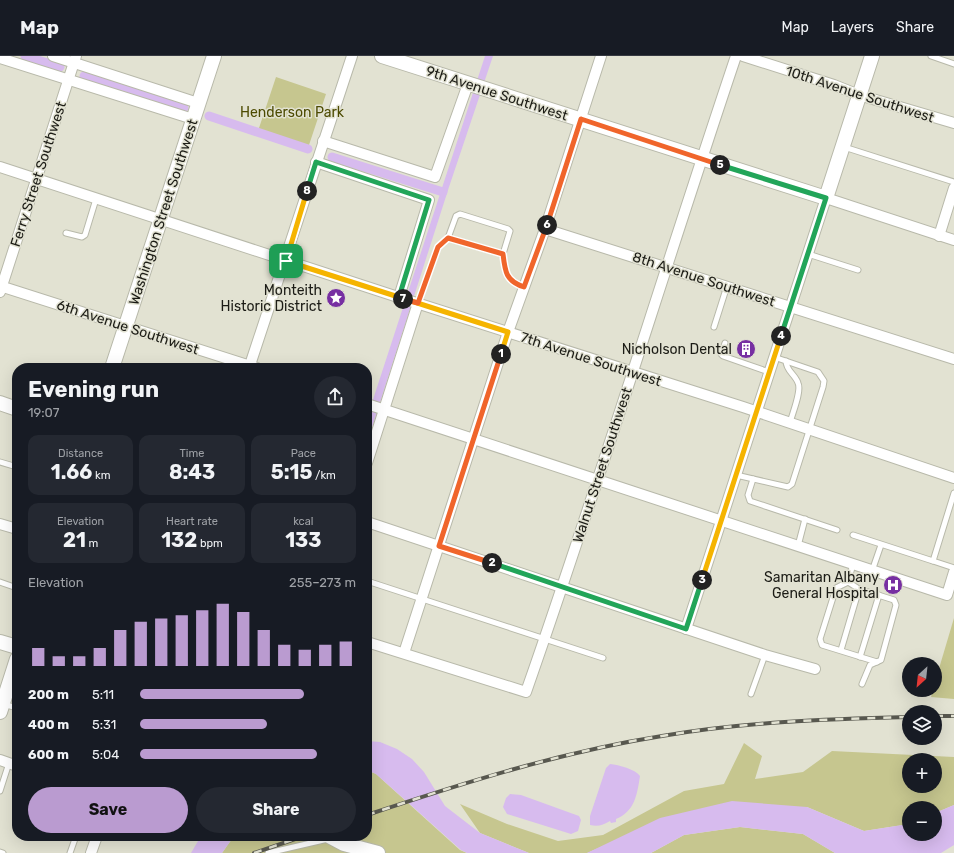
<!DOCTYPE html>
<html lang="en">
<head>
<meta charset="utf-8">
<style>
	body { margin:0; font-family:Rubik,sans-serif; background:#242831; color:#f1f3f6; height:100vh; display:flex; flex-direction:column; font-size:15px; white-space:nowrap }
	* { box-sizing:border-box; margin:0 }
	p { font-size:13px; color:#9ea1a6 }
	.icon { flex:none; width:22px; height:22px; fill:none; stroke:currentColor; stroke-width:2; stroke-linecap:round; stroke-linejoin:round }
	.map { position:relative; flex:1; overflow:hidden }
	.details { position:absolute; left:12px; top:307px; width:360px; height:478px; display:flex; flex-direction:column; background:#171b24; border-radius:16px; box-shadow:0 4px 16px #0002 }
	.details>* { flex:none }
	.needle { width:26px; rotate:207deg }
	.buttons { position:absolute; left:902px; top:601px; display:grid; gap:8px }
	.buttons a { display:grid; place-items:center; width:40px; height:40px; border-radius:50%; background:#171b24; box-shadow:0 4px 16px #0002; font-size:20px }
	.pin { position:absolute; display:grid; place-items:center; width:34px; height:34px; color:#fff; margin:-17px; border-radius:8px; box-shadow:0 2px 6px #0006 }
	.km { position:absolute; width:20px; height:20px; margin:-10px; border-radius:50%; background:#222; color:#fff; font-size:11px; line-height:20px; text-align:center }
	.round { display:grid; place-items:center; flex:none; width:42px; height:42px; border-radius:21px; background:#242831 }
	.head { display:flex; align-items:center; justify-content:space-between; height:68px; padding:0 16px }
	h1 { font-size:22px; font-weight:700; line-height:30px }
	.metrics { display:grid; grid-template-columns:repeat(3,1fr); gap:6px; height:68px; padding:4px 16px }
	.metrics div { display:grid; align-content:center; border-radius:10px; background:#242831; text-align:center }
	.metrics b { font-size:20px; font-weight:700 }
	.metrics small { font-size:11px; font-weight:400 }
	.metrics p { font-size:11px }
	.chart { height:112px; padding:8px 16px }
	.chart p { display:flex; justify-content:space-between }
	.chart svg { width:100%; height:72px; margin-top:4px; stroke:#ba9bd0; stroke-width:6 }
	.cta { display:flex; gap:8px; margin-top:auto; padding:8px 16px }
	.cta a { flex:1; height:46px; border-radius:24px; background:#ba9bd0; color:#111; font-size:16px; font-weight:700; line-height:46px; text-align:center }
	.cta a+a { background:#242831; color:#f1f3f6 }
	ul { padding:0 16px; list-style:none; font-size:13px }
	li { display:grid; grid-template-columns:64px 48px 1fr; align-items:center; height:30px }
	li i { height:10px; border-radius:5px; background:#ba9bd0 }
	header { display:flex; align-items:center; gap:24px; box-sizing:border-box; height:56px; padding:0 20px; background:#171b24; border-bottom:1px solid #363941 }
	header strong { font-size:19px }
	nav { display:flex; gap:22px; margin-inline-start:auto; font-size:14px }
	.map>svg:first-child { display:block }
</style>
</head>
<body>
<header>
<strong>Map</strong>
<nav><a>Map</a><a>Layers</a><a>Share</a></nav>
</header>
<div class="map">
<svg width="954" height="797" viewBox="0 0 954 797">
	<rect width="100%" height="100%" fill="#e2e2d2"/>
	<g fill="#c6c68f" fill-rule="evenodd">
		<polygon points="276,21 326,38 308,92 258,75"/>
		<polygon points="954,562 954,643 931,641 933,634 935,634 935,626"/>
		<path d="M 744,687 L 762,700 L 755,723 L 803,716 L 832,695 L 954,701 L 954,749 L 935,757 L 935,752 L 909,752 L 909,768 L 864,775 L 807,751 L 617,784 L 587,797 L 529,797 L 480,777 L 460,748 L 507,768 L 558,785 L 603,779 L 684,735 L 724,728 ZM 909,704 L 935,704 L 935,730 L 909,730 Z"/>
		<polygon points="367,714 376,718 460,794 467,797 222,797 234,780 367,780"/>
		<polygon points="740,771 803,778 835,797 651,797 684,779"/>
	</g>
	<g fill="#d7bbee">
		<polygon points="485,0 493,0 449,131 367,387 367,362"/>
		<polygon points="367,685 380,686 397,693 412,703 424,716 445,750 480,777 529,797 467,797 461,794 376,718 367,714"/>
		<path d="M 610,708 C 619,709 635,713 640,720 C 637,739 635,755 616,763 L 616,766 L 611,767 L 610,765 C 603,769 598,771 590,769 L 590,760 L 606,712 Z"/>
		<polygon points="510,738 521,739 579,760 581,764 578,775 571,778 507,758 503,751 506,742"/>
		<polygon points="732,745 807,751 864,775 909,768 909,778 935,778 935,757 954,749 954,789 941,797 835,797 803,778 740,771 684,779 651,797 587,797 660,762"/>
		<polygon points="201,780 234,780 222,797 191,797"/>
	</g>
	<g fill="none" stroke-linecap="round" stroke-linejoin="round">
		<g stroke="#d7bbee" stroke-width="9">
			<polyline points="25,0 60,11"/>
			<polyline points="84,20 184,52"/>
			<polyline points="209,60 308,93"/>
			<polyline points="332,101 443,136"/>
		</g>
		<defs>
			<g id="lane">
				<polyline points="931,0 954,8"/>
				<polyline points="844,91 954,126"/>
				<polyline points="66,177 82,181 85,179 96,143"/>
				<polyline points="448,182 456,160 460,158 508,173 510,175 503,198"/>
				<polyline points="808,198 858,214"/>
				<path d="M 418,247 L 438,191 L 448,182 L 503,198 C 505,216 506,225 524,231"/>
				<polyline points="714,271 727,230"/>
				<polyline points="725,287 721,298 723,300 769,316"/>
				<path d="M 786,305 C 786,315 795,318 798,327 C 802,335 792,358 790,367"/>
				<polyline points="0,406 17,411"/>
				<polyline points="736,419 788,431 792,428 823,331 824,325 818,316 774,301"/>
				<polyline points="753,423 748,439 750,445 837,474"/>
				<polyline points="853,479 933,505 954,437"/>
				<polyline points="798,490 805,463"/>
				<polyline points="933,505 954,512"/>
				<polyline points="853,508 848,526 836,532 820,583 822,589 877,606"/>
				<polyline points="872,515 881,489"/>
				<polyline points="367,525 603,602"/>
				<polyline points="0,526 17,532"/>
				<polyline points="848,526 859,533 894,544 896,549 881,604 870,609 862,628"/>
				<polyline points="841,594 859,533"/>
				<polyline points="860,601 879,539"/>
				<polyline points="751,638 765,599"/>
				<polyline points="3,648 17,652"/>
				<polyline points="0,735 9,707"/>
				<polyline points="0,796 3,797"/>
				<polyline points="70,797 76,780"/>
				<polyline points="268,797 328,783"/>
			</g>
			<g id="street">
				<polyline points="53,0 198,47"/>
				<polyline points="743,0 834,29 859,39 954,67"/>
				<polyline points="0,2 193,63"/>
				<polyline points="323,85 435,121 468,28"/>
				<polyline points="316,106 429,144 399,241"/>
				<polyline points="0,111 404,243 743,351 954,422"/>
				<polyline points="545,173 954,303"/>
				<polyline points="939,180 954,132"/>
				<polyline points="0,230 257,312"/>
				<polyline points="0,236 76,0"/>
				<polyline points="249,312 352,0"/>
				<polyline points="367,348 947,539 954,516"/>
				<polyline points="367,407 418,247"/>
				<polyline points="367,466 765,599 815,613"/>
				<polyline points="0,468 17,473"/>
				<polyline points="686,573 826,142 954,184"/>
				<path d="M 367,586 L 526,636 C 600,425 665,211 736,0"/>
				<polyline points="404,597 508,276 545,173 601,0"/>
				<polyline points="0,704 17,710"/>
				<polyline points="91,797 97,780"/>
			</g>
			<g id="secondary">
				<polyline points="382,0 826,142 872,0"/>
				<polyline points="112,312 214,0"/>
				<polyline points="0,347 17,353"/>
				<polyline points="0,586 17,591"/>
				<polyline points="0,656 17,603"/>
				<polyline points="329,780 344,788 378,797"/>
			</g>
		</defs>
		<use href="#lane" stroke="#b8b9aa" stroke-width="7"/>
		<use href="#street" stroke="#b8b9aa" stroke-width="12"/>
		<use href="#secondary" stroke="#b8b9aa" stroke-width="16"/>
		<use href="#lane" stroke="#fff" stroke-width="5"/>
		<use href="#street" stroke="#fff" stroke-width="10"/>
		<use href="#secondary" stroke="#fff" stroke-width="14"/>
		<defs>
			<g id="rail">
				<polyline points="935,660 954,660"/>
				<path d="M 367,759 C 463,727 561,696 662,680 C 743,666 826,663 909,661"/>
				<polyline points="254,797 304,780"/>
			</g>
		</defs>
		<use href="#rail" stroke="#58584f" stroke-width="4"/>
		<use href="#rail" stroke="#e2e2d2" stroke-width="2.5" stroke-dasharray="8" stroke-linecap="butt"/>
	</g>
	<g fill="none" stroke-linecap="round" stroke-linejoin="round">
		<defs>
			<polyline id="split-1" points="286,205 508,276 501,298"/>
			<polyline id="split-2" points="492,507 439,490 501,298"/>
			<polyline id="split-3" points="492,507 686,573 702,524"/>
			<polyline id="split-4" points="702,524 781,280"/>
			<polyline id="split-5" points="720,109 826,142 781,280"/>
			<polyline id="split-6" points="547,169 581,63 720,109"/>
			<path id="split-7" d="M 403,243 L 418,247 L 438,191 L 448,182 L 503,198 C 505,216 506,225 524,231 L 547,169"/>
			<polyline id="split-8" points="307,135 316,106 429,144 399,241 403,243"/>
			<polyline id="split-9" points="286,205 307,135"/>
		</defs>
		<use href="#split-1" stroke="#fff" stroke-width="8"/>
		<use href="#split-2" stroke="#fff" stroke-width="8"/>
		<use href="#split-3" stroke="#fff" stroke-width="8"/>
		<use href="#split-4" stroke="#fff" stroke-width="8"/>
		<use href="#split-5" stroke="#fff" stroke-width="8"/>
		<use href="#split-6" stroke="#fff" stroke-width="8"/>
		<use href="#split-7" stroke="#fff" stroke-width="8"/>
		<use href="#split-8" stroke="#fff" stroke-width="8"/>
		<use href="#split-9" stroke="#fff" stroke-width="8"/>
		<use href="#split-1" stroke="#f5b400" stroke-width="5"/>
		<use href="#split-2" stroke="#f0652b" stroke-width="5"/>
		<use href="#split-3" stroke="#22a559" stroke-width="5"/>
		<use href="#split-4" stroke="#f5b400" stroke-width="5"/>
		<use href="#split-5" stroke="#22a559" stroke-width="5"/>
		<use href="#split-6" stroke="#f0652b" stroke-width="5"/>
		<use href="#split-7" stroke="#f0652b" stroke-width="5"/>
		<use href="#split-8" stroke="#22a559" stroke-width="5"/>
		<use href="#split-9" stroke="#f5b400" stroke-width="5"/>
	</g>
	<defs>
		<symbol id="sight-disc" viewBox="-11 -11 22 22"><circle r="9.5" fill="#772fa2" stroke="#e2e2d2"/><path d="M0-6L1.8-2.2L6-1.7L2.9 1.2L3.7 5.4L0 3.3L-3.7 5.4L-2.9 1.2L-6-1.7L-1.8-2.2Z" fill="#fff"/></symbol>
		<symbol id="building-disc" viewBox="-11 -11 22 22"><circle r="9.5" fill="#772fa2" stroke="#e2e2d2"/><path d="M-4-6H4V6H1V3H-1V6H-4ZM-2.5-4.3h1.7v1.8h-1.7ZM.8-4.3h1.7v1.8H.8ZM-2.5-1h1.7V.8h-1.7ZM.8-1h1.7V.8H.8Z" fill="#fff"/></symbol>
		<symbol id="hospital-disc" viewBox="-11 -11 22 22"><circle r="9.5" fill="#772fa2" stroke="#e2e2d2"/><path d="M-5-5h3v3.5h4V-5h3V5h-3V1.5h-4V5h-3Z" fill="#fff"/></symbol>
	</defs>
	<g fill-rule="evenodd">
		<use href="#sight-disc" x="325" y="231" width="22" height="22"/>
		<use href="#building-disc" x="735" y="282" width="22" height="22"/>
		<use href="#hospital-disc" x="882" y="518" width="22" height="22"/>
	</g>
	<g text-anchor="middle" stroke-width="3" stroke-linejoin="round" paint-order="stroke">
		<g font-size="14" fill="#1c1c16" stroke="#e2e2d2">
			<text transform="translate(497 37) rotate(18)" y="5">9th Avenue Southwest</text>
			<text transform="translate(860 38) rotate(18)" y="5">10th Avenue Southwest</text>
			<text transform="translate(38 118) rotate(-72)" y="5">Ferry Street Southwest</text>
			<text transform="translate(163 156) rotate(-72)" y="5">Washington Street Southwest</text>
			<text transform="translate(704 223) rotate(18)" y="5">8th Avenue Southwest</text>
			<text transform="translate(128 271) rotate(18)" y="5">6th Avenue Southwest</text>
			<text transform="translate(591 303) rotate(18)" y="5">7th Avenue Southwest</text>
			<text transform="translate(602 409) rotate(-72)" y="5">Walnut Street Southwest</text>
		</g>
		<g font-size="14" fill="#4d4b02" stroke="#e2e2d2">
			<text x="292" y="61">Henderson Park</text>
		</g>
		<g font-size="14" fill="#1c1c16" stroke="#e2e2d2" text-anchor="end">
			<text x="322" y="239">Monteith<tspan x="322" dy="16">Historic District</tspan></text>
			<text x="732" y="298">Nicholson Dental</text>
			<text x="879" y="526">Samaritan Albany<tspan x="879" dy="16">General Hospital</tspan></text>
		</g>
	</g>
</svg>
<div class="buttons">
<a><svg class="needle" viewBox="-14 -14 28 28"><path d="M0-13l5 13h-10z" fill="#e53935"/><path d="M0 13l5-13h-10z" fill="#9ea1a6"/></svg></a>
<a><svg class="icon" aria-label="layers" viewBox="0 0 24 24"><path d="M12 4l9 5-9 5-9-5zM3 14l9 5 9-5"/></svg></a>
<a>+</a>
<a>−</a>
</div>
<div class="pin" style="left:286px;top:205px;background:#1e9e55"><svg class="icon" aria-label="arrive" viewBox="0 0 24 24"><path d="M6 21V4h12l-3 4 3 4H6"/></svg></div>
<b class="km" style="left:501px;top:298px">1</b>
<b class="km" style="left:492px;top:507px">2</b>
<b class="km" style="left:702px;top:524px">3</b>
<b class="km" style="left:781px;top:280px">4</b>
<b class="km" style="left:720px;top:109px">5</b>
<b class="km" style="left:547px;top:169px">6</b>
<b class="km" style="left:403px;top:243px">7</b>
<b class="km" style="left:307px;top:135px">8</b>
<section class="details">
<div class="head"><div><h1>Evening run</h1><p>19:07</p></div><a class="round"><svg class="icon" aria-label="share" viewBox="0 0 24 24"><path d="M12 15V3M7 8l5-5 5 5M5 13v7h14v-7"/></svg></a></div>
<div class="metrics">
<div><p>Distance</p><b>1.66<small> km</small></b></div>
<div><p>Time</p><b>8:43</b></div>
<div><p>Pace</p><b>5:15<small> /km</small></b></div>
</div>
<div class="metrics">
<div><p>Elevation</p><b>21<small> m</small></b></div>
<div><p>Heart rate</p><b>132<small> bpm</small></b></div>
<div><p>kcal</p><b>133</b></div>
</div>
<div class="chart"><p><span>Elevation</span>255–273 m</p>
<svg viewBox="0 0 160 44" preserveAspectRatio="none"><path d="M5 44V33M15 44V38M25 44V38M35 44V33M45 44V22M55 44V17M65 44V15M75 44V13M85 44V10M95 44V6M105 44V11M115 44V22M125 44V31M135 44V34M145 44V31M155 44V29"/></svg>
</div>
<ul>
<li><b>200 m</b>5:11<i style="width:76%"></i></li>
<li><b>400 m</b>5:31<i style="width:59%"></i></li>
<li><b>600 m</b>5:04<i style="width:82%"></i></li>
</ul>
<div class="cta"><a>Save</a><a>Share</a></div>
</section>
</div>
</body>
</html>
